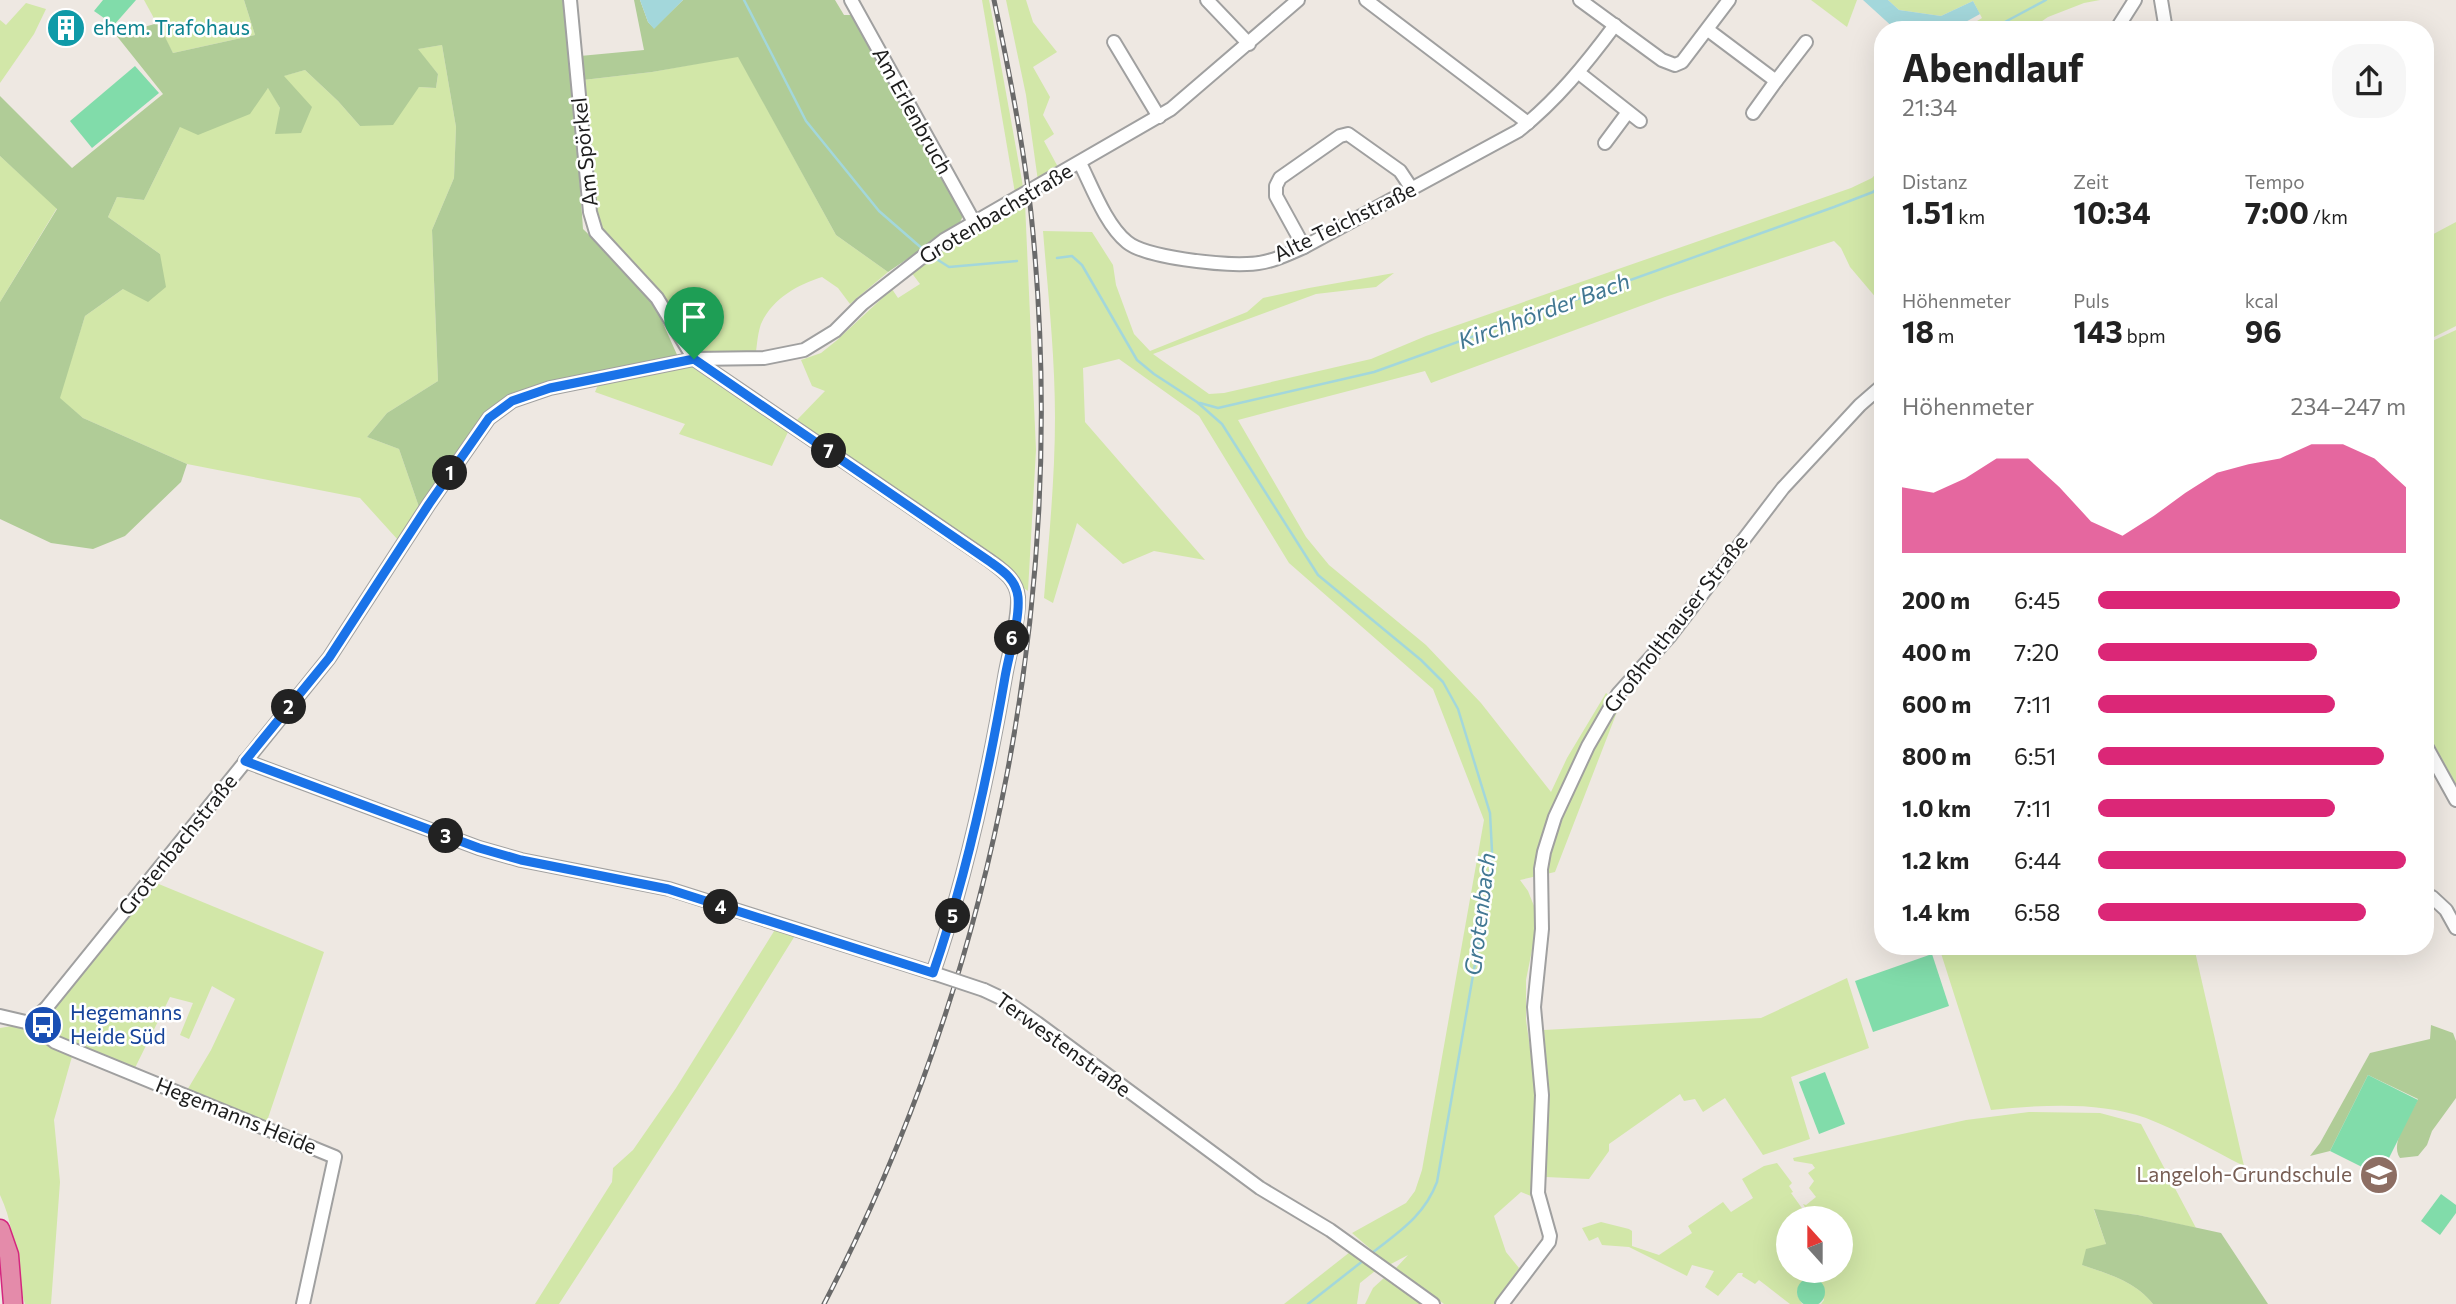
<!DOCTYPE html>
<html lang="de">
<head>
<meta charset="utf-8">
<style>
	body { margin:0; font-family:Commissioner,sans-serif; background:#f6f6f6; color:#222; height:100vh; display:flex; flex-direction:column; font-size:26px; white-space:nowrap }
	* { box-sizing:border-box; margin:0 }
	p { font-size:23px; color:#767676 }
	.icon { flex:none; width:38px; height:38px; fill:none; stroke:currentColor; stroke-width:2; stroke-linecap:round; stroke-linejoin:round }
	.map { position:relative; flex:1; overflow:hidden }
	.side { position:absolute; left:1874px; top:21px; width:560px; height:934px; display:flex; flex-direction:column; background:#fff; border-radius:28px; box-shadow:0 7px 28px #0002 }
	.side>* { flex:none }
	.needle { width:46px; rotate:339deg }
	.buttons { position:absolute; left:1776px; top:1206px; display:grid; gap:14px }
	.buttons a { display:grid; place-items:center; width:77px; height:77px; border-radius:50%; background:#fff; box-shadow:0 7px 28px #0002; font-size:35px }
	.pin { position:absolute; display:grid; place-items:center; width:60px; height:60px; color:#fff; margin:-72px -30px; border-radius:50% 50% 50% 0; rotate:-45deg; box-shadow:0 0 7px #0007 }
	.pin .icon { rotate:45deg }
	.km { position:absolute; width:35px; height:35px; margin:-18px; border-radius:50%; background:#222; color:#fff; font-size:19px; line-height:35px; text-align:center }
	.round { display:grid; place-items:center; flex:none; width:74px; height:74px; border-radius:28px; background:#f6f6f6 }
	.overview { display:flex; align-items:center; justify-content:space-between; height:119px; padding:0 28px }
	h1 { font-size:38px; font-weight:700; line-height:52px }
	.stats { display:grid; grid-template-columns:repeat(3,1fr); gap:10px; height:119px; padding:7px 28px }
	.stats div { display:grid; align-content:center }
	.stats b { font-size:30px; font-weight:700 }
	.stats small { font-size:19px; font-weight:400 }
	.stats p { font-size:19px }
	.chart { height:196px; padding:14px 28px }
	.chart p { display:flex; justify-content:space-between }
	.chart svg { width:100%; height:126px; margin-top:7px; fill:#db2777; opacity:.7 }
	ul { padding:0 28px; list-style:none; font-size:23px }
	li { display:grid; grid-template-columns:112px 84px 1fr; align-items:center; height:52px }
	li i { height:18px; border-radius:9px; background:#db2777 }
	.map>svg:first-child { display:block }
</style>
</head>
<body>
<div class="map">
<svg width="2456" height="1304" viewBox="0 0 2456 1304">
	<rect width="100%" height="100%" fill="#eee8e2"/>
	<g fill="#d2e7a8" fill-rule="evenodd">
		<polygon points="144,0 244,0 255,35 173,53"/>
		<polygon points="982,0 989,0 991,10 1022,181 1023,188 1015,193"/>
		<polygon points="1006,0 1026,0 1033,22 1057,52 1033,67 1050,97 1043,115 1054,134 1044,141 1059,169 1038,181 1026,95"/>
		<polygon points="1811,0 1857,0 1847,27"/>
		<polygon points="1888,0 2100,0 2084,3 2048,17 2029,30 1962,30 1982,18 1973,1 1941,16 1899,10"/>
		<polygon points="26,3 46,9 34,34 0,83 0,20 6,25"/>
		<polygon points="442,45 456,127 454,178 432,230 438,381 387,413 367,437 399,449 419,507 398,540 360,498 187,464 83,418 59,398 85,316 123,289 160,254 108,217 117,197 144,200 180,127 269,88 280,108 301,133 283,76 305,70 338,101 360,126 419,87 436,88 438,74 417,49"/>
		<path d="M 738,56 L 836,235 L 888,272 L 850,304 L 838,288 L 822,277 C 797,285 772,299 761,324 C 758,332 757,344 756,352 L 694,352 L 672,308 L 641,271 L 602,233 L 596,215 L 583,80 L 652,72 Z"/>
		<polygon points="0,156 57,208 0,302"/>
		<path d="M 1883,166 L 1883,306 L 1850,267 L 1841,248 L 1834,241 L 1665,297 L 1431,383 L 1425,371 L 1238,420 L 1306,537 L 1329,565 L 1426,645 L 1481,703 L 1551,792 L 1567,758 L 1606,693 L 1620,704 L 1555,872 L 1520,880 L 1528,891 L 1536,911 L 1534,940 L 1526,980 L 1526,1020 L 1536,1089 L 1531,1196 L 1521,1192 L 1494,1216 L 1506,1252 L 1519,1268 L 1494,1304 L 1444,1304 L 1396,1268 L 1408,1255 L 1389,1265 L 1352,1233 L 1406,1203 L 1415,1191 L 1422,1170 L 1484,820 L 1433,689 L 1289,563 L 1199,416 L 1119,359 L 1083,368 L 1085,422 L 1205,560 L 1154,551 L 1123,564 L 1077,523 L 1053,603 L 1044,598 C 1049,538 1055,478 1055,417 C 1055,355 1048,293 1043,231 L 1092,232 L 1113,265 L 1116,285 L 1134,334 L 1150,351 L 1247,312 L 1263,298 L 1309,288 L 1394,273 L 1376,287 L 1316,294 L 1153,354 L 1209,394 L 1224,393 L 1371,359 L 1426,336 L 1851,188 L 1872,178 Z"/>
		<polygon points="1025,203 1036,450 1028,591 794,423 825,391 812,386 801,360 821,353 836,341 892,289 898,298 920,284 911,272 954,240 959,240"/>
		<polygon points="2456,222 2456,326 2426,341 2426,238"/>
		<polygon points="2456,330 2456,784 2426,730 2426,344"/>
		<polygon points="692,367 788,432 772,466 679,434 685,424 595,392 598,385"/>
		<path d="M 149,880 L 324,952 L 265,1127 L 183,1097 L 211,1050 L 235,999 L 212,986 L 189,1039 L 180,1035 L 193,1003 L 170,997 L 131,1076 L 73,1053 L 54,1120 L 60,1182 L 51,1304 L 25,1304 C 13,1267 17,1230 0,1195 L 0,1028 L 30,1023 Z"/>
		<polygon points="776,928 796,934 734,1034 559,1304 535,1304 612,1182 613,1168 633,1150 676,1088"/>
		<path d="M 1939,947 L 2194,947 L 2244,1166 C 2212,1150 2180,1131 2146,1118 C 2098,1101 2041,1105 1991,1110 Z"/>
		<polygon points="1847,978 1869,1048 1791,1077 1810,1139 1763,1155 1725,1098 1703,1112 1695,1099 1684,1101 1680,1094 1609,1144 1609,1151 1589,1179 1546,1177 1549,1105 1544,1030 1761,1018"/>
		<path d="M 2029,1112 L 2100,1113 L 2141,1124 L 2196,1228 L 2138,1215 L 2094,1210 L 2106,1244 L 2082,1265 C 2108,1274 2135,1281 2153,1304 L 1821,1304 L 1824,1300 L 1814,1279 L 1805,1280 L 1798,1287 L 1797,1295 L 1802,1304 L 1790,1304 L 1759,1280 L 1755,1284 L 1742,1276 L 1743,1273 L 1738,1273 L 1718,1296 L 1705,1287 L 1714,1271 L 1692,1265 L 1687,1276 L 1629,1247 L 1602,1245 L 1598,1237 L 1589,1241 L 1582,1228 L 1601,1222 L 1629,1229 L 1632,1231 L 1632,1246 L 1659,1255 L 1692,1233 L 1688,1226 L 1723,1202 L 1731,1212 L 1753,1198 L 1742,1179 L 1764,1166 L 1777,1163 L 1792,1183 L 1789,1186 L 1793,1192 L 1791,1193 L 1804,1211 L 1806,1209 L 1803,1204 L 1806,1205 L 1816,1197 L 1809,1188 L 1814,1181 L 1808,1173 L 1815,1168 L 1812,1164 L 1794,1161 L 1793,1158 L 1966,1120 ZM 1788,1218 L 1841,1218 L 1841,1270 L 1788,1270 Z"/>
		<polygon points="1350,1252 1375,1271 1360,1283 1357,1304 1284,1304"/>
		<polygon points="1384,1278 1392,1279 1426,1304 1365,1304 1373,1288"/>
	</g>
	<g fill="#b0cc97">
		<polygon points="244,0 563,0 576,130 583,229 631,275 658,312 678,357 528,389 496,405 419,507 399,449 367,437 387,413 438,381 432,230 454,178 456,127 442,45 418,49 438,74 436,88 419,87 393,125 360,126 338,101 305,70 284,76 312,107 301,133 275,134 280,108 268,88 250,114 198,135 180,127 144,200 117,197 108,217 160,254 166,287 148,302 123,289 85,316 60,398 83,418 187,464 181,482 125,536 93,549 51,543 0,519 0,302 57,209 0,156 0,96 72,168 163,94 116,35 158,23 173,53 255,35"/>
		<polygon points="634,0 640,0 648,22 654,28 683,0 835,0 844,15 852,15 965,212 959,224 888,272 836,235 738,57 652,72 583,80 580,56 644,50"/>
		<path d="M 2431,1025 L 2453,1033 L 2456,1041 L 2456,1098 L 2432,1131 L 2427,1145 L 2418,1156 L 2400,1158 C 2389,1142 2411,1115 2418,1099 L 2368,1075 L 2330,1151 L 2310,1156 L 2320,1143 L 2370,1053 L 2430,1039 Z"/>
		<path d="M 2094,1209 L 2138,1215 L 2221,1233 L 2268,1304 L 2153,1304 C 2135,1281 2108,1274 2082,1265 L 2086,1249 L 2106,1244 Z"/>
	</g>
	<g fill="#81dcaa">
		<polygon points="103,0 136,0 114,25 94,11"/>
		<polygon points="135,66 159,93 92,148 70,121"/>
		<polygon points="1932,954 1949,1006 1873,1032 1855,981"/>
		<polygon points="1825,1072 1845,1124 1819,1134 1799,1082"/>
		<polygon points="2368,1075 2418,1100 2380,1176 2330,1151"/>
		<polygon points="2441,1194 2456,1205 2456,1213 2440,1235 2421,1221"/>
		<circle cx="1811" cy="1292" r="14"/>
	</g>
	<g fill="#a3d7db">
		<polygon points="640,0 683,0 654,29 648,22"/>
		<polygon points="1863,0 1888,0 1899,10 1941,16 1973,1 1980,14 1951,30 1896,30"/>
	</g>
	<g fill="none" stroke-linecap="round" stroke-linejoin="round">
		<g stroke="#a3d7db" stroke-width="2.5">
			<polyline points="744,0 806,121 879,211 925,251"/>
			<polyline points="1990,30 2046,0"/>
			<polyline points="930,255 949,267 1017,261"/>
			<path d="M 1057,258 L 1072,256 L 1082,265 L 1137,360 L 1154,374 L 1197,402 L 1222,424 L 1318,575 L 1421,660 L 1443,682 L 1458,709 L 1490,813 L 1492,851 L 1488,889 L 1437,1182 C 1424,1216 1400,1231 1372,1253"/>
			<polyline points="1200,403 1218,408 1374,372 1834,207 1873,192 1883,183"/>
			<polyline points="1308,1304 1364,1260"/>
		</g>
		<defs>
			<g id="minor">
				<polyline points="851,0 974,222"/>
				<polyline points="1207,0 1249,44"/>
				<polyline points="1366,0 1528,123"/>
				<polyline points="1580,0 1662,60 1675,65 1682,62 1729,0"/>
				<polyline points="2161,0 2166,30"/>
				<polyline points="1708,30 1776,81 1806,42"/>
				<polyline points="2116,30 2135,0"/>
				<polyline points="1114,42 1159,117"/>
				<polyline points="1579,73 1640,121"/>
				<polyline points="1753,113 1776,81"/>
				<polyline points="1605,143 1628,112"/>
				<path d="M 1080,163 C 1092,187 1106,225 1127,242 C 1146,258 1221,265 1247,264 C 1268,264 1286,255 1304,247 L 1518,131 C 1556,101 1586,64 1615,25"/>
				<polyline points="1304,247 1276,196 1276,186 1280,178 1340,136 1348,134 1400,171 1412,189"/>
				<polyline points="2426,746 2456,800"/>
				<path d="M 245,761 L 479,848 L 521,860 L 669,889 L 933,973 C 966,878 988,776 1005,677 C 1009,653 1019,621 1018,597 C 1016,579 1003,571 990,561 L 694,359 L 657,298 L 596,232 L 590,212 L 570,0"/>
				<polyline points="2432,897 2446,910 2456,928"/>
				<polyline points="984,990 1001,998 1037,1023 1260,1188 1330,1230 1433,1304"/>
				<polyline points="0,1016 30,1023 55,1042 74,1050 335,1157 303,1304"/>
				<polyline points="30,1023 47,1007 329,658 429,504 489,418 512,401 550,388 694,359 764,358 804,350 835,331 862,304 944,240 1171,109 1298,0"/>
				<polyline points="1502,1304 1549,1242 1550,1236 1538,1193 1542,1095 1534,1007 1542,929 1541,869 1544,852 1555,817 1588,746 1618,694 1670,636 1783,488 1860,405 1883,385"/>
			</g>
			<polyline id="highway" points="0,1229 9,1255 13,1304"/>
		</defs>
		<use href="#minor" stroke="#a0a0a0" stroke-width="16"/>
		<use href="#highway" stroke="#d4277f" stroke-width="21"/>
		<use href="#minor" stroke="#fff" stroke-width="12"/>
		<use href="#highway" stroke="#e48baa" stroke-width="18"/>
		<defs>
			<path id="rail" d="M 824,1304 C 997,970 1070,588 1031,213 C 1023,141 1009,70 994,0"/>
		</defs>
		<use href="#rail" stroke="#6a6a6a" stroke-width="5"/>
		<use href="#rail" stroke="#fff" stroke-width="2.5" stroke-dasharray="8" stroke-linecap="butt"/>
		<defs>
			<polyline id="minor-bridge" points="933,973 984,990"/>
		</defs>
		<use href="#minor-bridge" stroke="#a0a0a0" stroke-width="16" stroke-linecap="butt"/>
		<use href="#minor-bridge" stroke="#fff" stroke-width="12"/>
	</g>
	<g fill="none" stroke-linecap="round" stroke-linejoin="round">
		<defs>
			<path id="route" d="M 694,359 L 989,561 C 1003,571 1016,579 1018,597 C 1020,620 1009,653 1005,677 C 988,776 966,878 933,973 L 668,889 L 521,860 L 479,848 L 245,761 L 329,658 L 429,504 L 489,418 L 512,401 L 550,388 Z"/>
		</defs>
		<use href="#route" stroke="#fff" stroke-width="14"/>
		<use href="#route" stroke="#1a73e8" stroke-width="9"/>
	</g>
	<defs>
		<symbol id="building-disc" viewBox="-11 -11 22 22"><circle r="9.5" fill="#0f9aa8" stroke="#fff"/><path d="M-4-6H4V6H1V3H-1V6H-4ZM-2.5-4.3h1.7v1.8h-1.7ZM.8-4.3h1.7v1.8H.8ZM-2.5-1h1.7V.8h-1.7ZM.8-1h1.7V.8H.8Z" fill="#fff"/></symbol>
		<symbol id="bus-disc" viewBox="-11 -11 22 22"><circle r="9.5" fill="#1a4fb4" stroke="#fff"/><path d="M-5-6H5V4H4V6H2V4H-2V6H-4V4H-5ZM-3.5-4V0h7V-4ZM-3.5 1.2v1.5H-2V1.2ZM2 1.2v1.5H3.5V1.2Z" fill="#fff"/></symbol>
		<symbol id="school-disc" viewBox="-11 -11 22 22"><circle r="9.5" fill="#8d6e63" stroke="#fff"/><path d="M0-5L7-2L0 1L-7-2ZM-4 1L0 2.5L4 1V4Q0 6-4 4Z" fill="#fff"/></symbol>
	</defs>
	<g fill-rule="evenodd">
		<use href="#building-disc" x="44" y="6" width="44" height="44"/>
		<use href="#bus-disc" x="21" y="1003" width="44" height="44"/>
		<use href="#school-disc" x="2357" y="1153" width="44" height="44"/>
	</g>
	<g text-anchor="middle" stroke-width="5" stroke-linejoin="round" paint-order="stroke">
		<g font-size="21" fill="#0d838f" stroke="#fff" text-anchor="start">
			<text x="93" y="35">ehem. Trafohaus</text>
		</g>
		<g font-size="21" fill="#1c1c1c" stroke="#fff">
			<text transform="translate(912 111) rotate(61)" y="7">Am Erlenbruch</text>
			<text transform="translate(585 152) rotate(-96)" y="7">Am Spörkel</text>
			<text transform="translate(996 214) rotate(-31)" y="7">Grotenbachstraße</text>
			<text transform="translate(1345 222) rotate(-26)" y="7">Alte Teichstraße</text>
			<text transform="translate(1676 624) rotate(-52)" y="7">Großholthauser Straße</text>
			<text transform="translate(178 845) rotate(-51)" y="7">Grotenbachstraße</text>
			<text transform="translate(1063 1045) rotate(36)" y="7">Terwestenstraße</text>
			<text transform="translate(236 1116) rotate(22)" y="7">Hegemanns Heide</text>
		</g>
		<g font-size="21" fill="#164399" stroke="#fff" text-anchor="start">
			<text x="70" y="1020">Hegemanns<tspan x="70" dy="24">Heide Süd</tspan></text>
		</g>
		<g font-size="21" fill="#785e54" stroke="#fff" text-anchor="end">
			<text x="2352" y="1182">Langeloh-Grundschule</text>
		</g>
		<g font-size="23" font-style="italic" fill="#427893" stroke="#fff">
			<text transform="translate(1544 311) rotate(-20)" y="8">Kirchhörder Bach</text>
			<text transform="translate(1480 914) rotate(-83)" y="8">Grotenbach</text>
		</g>
	</g>
</svg>
<div class="buttons">
<a><svg class="needle" viewBox="-14 -14 28 28"><path d="M0-13l5 13h-10z" fill="#e53935"/><path d="M0 13l5-13h-10z" fill="#767676"/></svg></a>
</div>
<div class="pin" style="left:694px;top:359px;background:#1e9e55"><svg class="icon" aria-label="arrive" viewBox="0 0 24 24"><path d="M6 21V4h12l-3 4 3 4H6"/></svg></div>
<b class="km" style="left:450px;top:473px">1</b>
<b class="km" style="left:289px;top:707px">2</b>
<b class="km" style="left:446px;top:836px">3</b>
<b class="km" style="left:721px;top:907px">4</b>
<b class="km" style="left:953px;top:916px">5</b>
<b class="km" style="left:1012px;top:638px">6</b>
<b class="km" style="left:829px;top:451px">7</b>
<section class="side">
<div class="overview"><div><h1>Abendlauf</h1><p>21:34</p></div><a class="round"><svg class="icon" aria-label="share" viewBox="0 0 24 24"><path d="M12 15V3M7 8l5-5 5 5M5 13v7h14v-7"/></svg></a></div>
<div class="stats">
<div><p>Distanz</p><b>1.51<small> km</small></b></div>
<div><p>Zeit</p><b>10:34</b></div>
<div><p>Tempo</p><b>7:00<small> /km</small></b></div>
</div>
<div class="stats">
<div><p>Höhenmeter</p><b>18<small> m</small></b></div>
<div><p>Puls</p><b>143<small> bpm</small></b></div>
<div><p>kcal</p><b>96</b></div>
</div>
<div class="chart"><p><span>Höhenmeter</span>234–247 m</p>
<svg viewBox="0 0 160 44" preserveAspectRatio="none"><path d="M0 44V21L10 23L20 18L30 11L40 11L50 21L60 33L70 38L80 31L90 23L100 16L110 13L120 11L130 6L140 6L150 11L160 21V44z"/></svg>
</div>
<ul>
<li><b>200 m</b>6:45<i style="width:98%"></i></li>
<li><b>400 m</b>7:20<i style="width:71%"></i></li>
<li><b>600 m</b>7:11<i style="width:77%"></i></li>
<li><b>800 m</b>6:51<i style="width:93%"></i></li>
<li><b>1.0 km</b>7:11<i style="width:77%"></i></li>
<li><b>1.2 km</b>6:44<i style="width:100%"></i></li>
<li><b>1.4 km</b>6:58<i style="width:87%"></i></li>
</ul>
</section>
</div>
</body>
</html>
